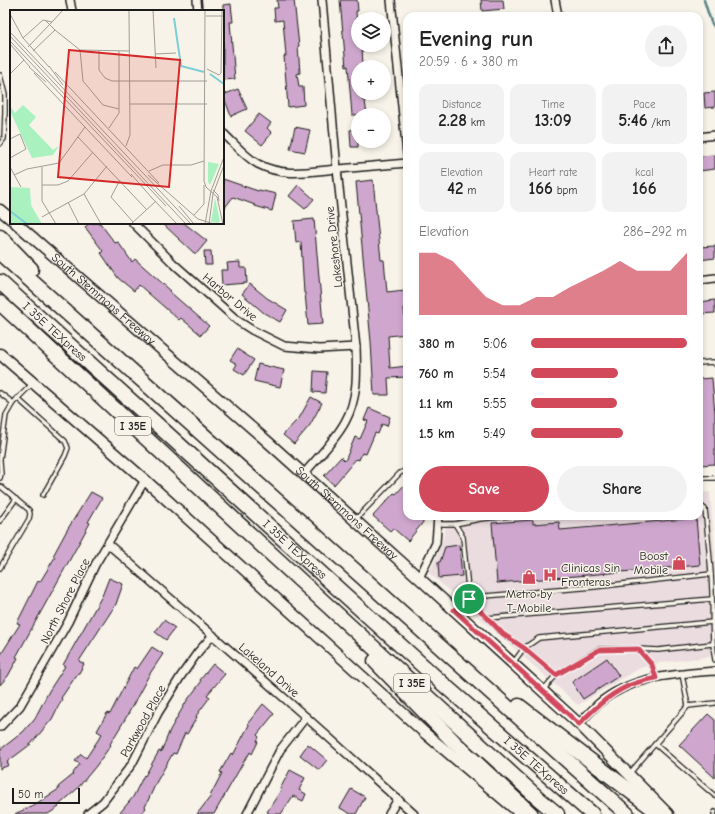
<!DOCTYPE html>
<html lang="en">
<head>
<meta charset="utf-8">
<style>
	body { margin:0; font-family:"Comic Neue",sans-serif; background:#f2f2f2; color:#222; height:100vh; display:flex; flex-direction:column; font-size:15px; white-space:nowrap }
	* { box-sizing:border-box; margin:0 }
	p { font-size:13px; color:#767676 }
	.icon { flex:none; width:22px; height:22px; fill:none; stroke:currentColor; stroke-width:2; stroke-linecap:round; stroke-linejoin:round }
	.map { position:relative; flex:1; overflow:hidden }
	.drawer { position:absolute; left:403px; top:12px; width:300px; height:508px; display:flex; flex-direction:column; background:#fff; border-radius:12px; box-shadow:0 2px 6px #0003 }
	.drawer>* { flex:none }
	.buttons { position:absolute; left:351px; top:12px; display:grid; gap:8px }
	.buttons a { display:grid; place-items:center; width:40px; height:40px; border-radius:50%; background:#fff; box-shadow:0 2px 6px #0003; font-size:20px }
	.scale { position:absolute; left:12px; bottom:10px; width:68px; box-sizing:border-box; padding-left:4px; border:2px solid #1c1c1c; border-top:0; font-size:11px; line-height:14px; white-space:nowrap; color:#1c1c1c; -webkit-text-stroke:3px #f7f3e8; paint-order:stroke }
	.pin { position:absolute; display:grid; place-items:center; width:34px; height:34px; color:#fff; margin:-17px; border:2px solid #fff; border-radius:50%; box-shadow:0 1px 4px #0007 }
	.round { display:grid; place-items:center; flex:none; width:42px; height:42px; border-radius:21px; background:#f2f2f2 }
	.summary { display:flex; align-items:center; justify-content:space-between; height:68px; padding:0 16px }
	h1 { font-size:22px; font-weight:800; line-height:30px }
	.figures { display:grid; grid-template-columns:repeat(3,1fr); gap:6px; height:68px; padding:4px 16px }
	.figures div { display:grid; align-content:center; border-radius:10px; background:#f2f2f2; text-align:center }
	.figures b { font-size:17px; font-weight:800 }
	.figures small { font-size:11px; font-weight:400 }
	.figures p { font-size:11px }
	.chart { height:112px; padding:8px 16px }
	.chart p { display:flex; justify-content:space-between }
	.chart svg { width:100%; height:72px; margin-top:4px; fill:#d1495b; opacity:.7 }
	.cta { display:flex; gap:8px; margin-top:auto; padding:8px 16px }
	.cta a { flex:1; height:46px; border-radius:24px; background:#d1495b; color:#fff; font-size:16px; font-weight:800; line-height:46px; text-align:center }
	.cta a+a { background:#f2f2f2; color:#222 }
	ul { padding:0 16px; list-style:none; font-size:13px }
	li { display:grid; grid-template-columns:64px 48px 1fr; align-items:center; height:30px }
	li i { height:10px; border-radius:5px; background:#d1495b }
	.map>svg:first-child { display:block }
</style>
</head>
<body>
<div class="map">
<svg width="715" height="814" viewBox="0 0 715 814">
	<rect width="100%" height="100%" fill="#f7f3e8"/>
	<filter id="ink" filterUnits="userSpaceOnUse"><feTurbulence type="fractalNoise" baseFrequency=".025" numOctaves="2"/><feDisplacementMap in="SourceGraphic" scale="8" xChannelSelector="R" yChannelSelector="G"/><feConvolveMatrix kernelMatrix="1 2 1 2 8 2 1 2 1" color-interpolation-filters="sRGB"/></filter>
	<g filter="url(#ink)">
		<polygon fill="#ebdce0" points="710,492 715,557 715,656 659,663 640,668 578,705 429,573 437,556 444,535 448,517 461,516 699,516 699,493"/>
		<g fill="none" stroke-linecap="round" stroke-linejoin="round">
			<polyline stroke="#56868c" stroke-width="2.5" points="704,0 711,22 715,28"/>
		</g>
		<g fill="#cfa7ce" stroke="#1c1c1c">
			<polygon points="277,0 294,0 299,46 298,46 300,73 297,74 299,87 303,87 304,105 288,107 284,56 286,56 283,20 275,21 274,8 278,8"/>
			<polygon points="340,0 357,0 358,11 356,11 358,45 359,48 362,48 363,65 358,66 358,93 362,93 363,101 365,101 367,115 352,115 348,66 346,67"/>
			<polygon points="481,0 503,0 504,9 482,11"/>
			<polygon points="231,4 233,22 230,22 235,79 223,80 223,5"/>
			<polygon points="238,89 247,109 231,116 223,95"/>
			<polygon points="715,92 715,107 705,108 704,93"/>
			<polygon points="259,114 271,123 267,128 272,133 262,145 245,131"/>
			<polygon points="295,127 310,130 305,152 290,149"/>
			<polygon points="358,129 358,147 351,147 350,130"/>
			<polygon points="715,155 715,169 699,171 699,156"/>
			<polygon points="223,179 258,191 259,190 276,194 272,211 255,206 255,205 233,197 223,210"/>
			<polygon points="373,180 381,260 384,260 387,292 405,290 407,308 404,308 406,334 388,336 390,368 407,366 407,377 388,378 389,395 374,395 371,342 356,182"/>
			<polygon points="298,185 314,199 305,209 289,196"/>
			<polygon points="314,219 323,324 308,325 305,293 304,293 301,242 296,243 294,221"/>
			<polygon points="90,223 100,223 115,243 118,242 132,262 135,259 171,291 170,292 209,326 201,335 181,318 179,320 139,285 134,291 118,278 101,253 103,251 85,227"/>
			<polygon points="162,223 184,223 207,241 197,253 194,253"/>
			<polygon points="715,246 715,258 699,260 699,247"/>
			<polygon points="204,251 211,251 212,265 205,265"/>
			<polygon points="240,262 240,268 246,268 247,283 222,285 221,270 228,270 227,263"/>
			<polygon points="250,284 267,298 287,310 280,322 264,313 242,294"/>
			<polygon points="715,300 715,313 699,314 699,302"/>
			<polygon points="237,349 254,360 244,375 234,369 237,364 230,360"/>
			<polygon points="258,364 284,370 280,387 254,381"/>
			<polygon points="314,371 327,372 325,393 313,392"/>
			<polygon points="712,378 715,414 715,464 699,465 699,447 701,447 699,429 699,379"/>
			<polygon points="311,397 322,403 310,425 294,444 283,435 296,421 297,422"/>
			<polygon points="369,408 390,417 387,426 382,424 378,434 375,433 366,454 362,453 359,460 356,459 334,485 324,476 341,457 345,461 355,437 360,439 368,421 364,420"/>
			<polygon points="407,482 407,516 419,516 424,521 408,541 393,528 390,531 373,516 394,493 396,494"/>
			<polygon points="91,492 102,498 88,522 90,523 16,657 18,658 8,676 0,685 0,656 20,624 17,623 38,581 40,582 55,557 53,556 67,530"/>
			<polygon points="696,518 700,565 497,583 492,523 533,520 533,524 559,522 560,530"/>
			<polygon points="459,545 462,576 439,578 438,562 440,562 445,547"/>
			<polygon points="109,578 123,584 116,604 79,661 84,664 79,673 78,673 61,698 62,699 52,719 31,744 7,762 9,765 0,769 0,746 1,749 23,732 35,718 49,691 65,666 63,665 102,596"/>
			<polygon points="164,620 175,628 166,640 155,632"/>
			<polygon points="152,647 163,654 149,675 127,716 110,744 111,745 96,766 77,789 58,806 59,807 48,814 15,814 34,805 59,789 58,787 74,774 73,773 80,764 75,761 81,754 86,758 102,734 97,731 107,713 110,714 134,667 137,669"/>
			<polygon points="607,658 619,676 583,699 572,682"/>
			<polygon points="213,664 225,674 207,695 210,697 196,716 197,717 187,734 185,733 176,754 173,753 157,781 145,807 146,808 141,814 119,814 133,797 144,775 145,776 159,751 161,752 170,730 186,702 201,682 200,680"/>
			<polygon points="263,704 274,714 257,735 259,737 257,741 258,742 252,754 250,752 248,756 247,756 214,814 197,814 211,796 210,796 222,773 220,772 231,753 233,755 249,725 248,723"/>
			<polygon points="708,714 715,720 715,778 679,745"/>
			<polygon points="308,744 327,760 319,770 300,755"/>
			<polygon points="290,770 305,778 299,790 306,794 303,801 293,796 281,814 271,814 267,812 281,790 280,789"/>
			<polygon points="351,789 365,797 356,814 351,814 340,808"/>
		</g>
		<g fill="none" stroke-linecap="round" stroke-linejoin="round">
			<defs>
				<g id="lane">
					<polyline points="0,75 5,95 5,112 4,139 0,144"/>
					<polyline points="699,363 713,362 715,364"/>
					<polyline points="0,393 13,403"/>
					<polyline points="17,398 65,441 68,448 65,456 43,495"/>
					<polyline points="0,459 6,415 13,403 33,383"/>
					<polyline points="0,461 1,474 0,478"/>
					<polyline points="699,478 715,478"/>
					<polyline points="0,486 29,510 30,514 29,519 0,568"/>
					<path d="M 699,504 L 705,509 C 708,537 711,565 712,592 C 713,615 711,638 715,660"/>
					<polyline points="355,520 400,473 407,470"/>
					<polyline points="0,521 16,499"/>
					<polyline points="438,524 455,524 463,537 469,599 454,610"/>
					<polyline points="455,524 480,519 509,516"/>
					<polyline points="469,599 485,596 594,587 711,574"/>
					<polyline points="469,599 503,634 524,648 556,675 599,649 638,649 652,665 656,678"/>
					<polyline points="487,618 712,599"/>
					<polyline points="638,649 658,650 712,644"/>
					<polyline points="513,663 524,648 539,638 713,622"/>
					<polyline points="544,689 556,675"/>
					<polyline points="688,706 715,703"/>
					<polyline points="655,744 715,796"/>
					<polyline points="629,774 688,706 682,674"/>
					<polyline points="714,814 715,812"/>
				</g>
				<g id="street">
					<polyline points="70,0 72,11"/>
					<polyline points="197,0 198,11"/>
					<polyline points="391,0 407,154"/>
					<polyline points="555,0 558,16"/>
					<path d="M 223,133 C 234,143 245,157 258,164 C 285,178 311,171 339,169 C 362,167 384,165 407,163"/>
					<polyline points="699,137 715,135"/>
					<polyline points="133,223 173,263 238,321 252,330 284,346 319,349 356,347"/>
					<polyline points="699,280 715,278"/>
					<path d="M 303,475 C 317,458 334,442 345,422 C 358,399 357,373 356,347 L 337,169 L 322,0"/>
					<polyline points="108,544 306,717 414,814"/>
					<polyline points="419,578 436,543 438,516"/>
					<path d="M 579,724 C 585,717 592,710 598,704 C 631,676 674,674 715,671"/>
					<polyline points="0,727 20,706 68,622 95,565 145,480"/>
					<polyline points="88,814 103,802 132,764 158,713 181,676 198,652 213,635"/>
					<polyline points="247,814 280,750 306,717"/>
					<polyline points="389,814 398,799"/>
				</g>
				<g id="secondary">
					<polyline points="0,210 11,219"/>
					<path id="s1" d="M 16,223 L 268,442 L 419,578 L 579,724 L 668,814"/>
					<polyline points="0,354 145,480 426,734 521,814"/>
				</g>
				<g id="highway">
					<polyline points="0,237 31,269"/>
					<polyline points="0,253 627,814"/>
					<path id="s2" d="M 0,282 L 443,684 L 592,814"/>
					<polyline points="0,303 267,550 539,799 557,814"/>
					<polyline points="375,661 454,742 531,814"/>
					<polyline points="519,706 660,814"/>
				</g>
			</defs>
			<use href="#lane" stroke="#1c1c1c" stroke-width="6"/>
			<use href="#street" stroke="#1c1c1c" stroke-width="10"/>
			<use href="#secondary" stroke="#1c1c1c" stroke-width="13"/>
			<use href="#highway" stroke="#1c1c1c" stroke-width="17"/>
			<use href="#lane" stroke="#f7f3e8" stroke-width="3.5"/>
			<use href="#street" stroke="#f7f3e8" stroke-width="7"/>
			<use href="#secondary" stroke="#f7f3e8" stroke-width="10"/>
			<use href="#highway" stroke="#f7f3e8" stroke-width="14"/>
		</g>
	</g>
	<g fill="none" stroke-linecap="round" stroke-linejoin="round" filter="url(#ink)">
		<defs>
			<path id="route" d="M 469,599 L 503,634 L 524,648 L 556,675 L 599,650 L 638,649 L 652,665 L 656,678 C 646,680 635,682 626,687 C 607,696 593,710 579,724 L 454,610 Z"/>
		</defs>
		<use href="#route" stroke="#fff" stroke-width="8"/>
		<use href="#route" stroke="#d1495b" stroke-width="5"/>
	</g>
	<defs>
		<symbol id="shop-bare" viewBox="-9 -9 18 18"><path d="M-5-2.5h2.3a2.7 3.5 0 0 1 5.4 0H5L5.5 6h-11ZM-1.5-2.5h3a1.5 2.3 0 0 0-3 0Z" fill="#d1495b" stroke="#f7f3e8" stroke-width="2.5" paint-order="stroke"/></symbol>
		<symbol id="hospital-bare" viewBox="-9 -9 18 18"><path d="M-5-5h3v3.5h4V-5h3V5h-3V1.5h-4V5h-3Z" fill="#d1495b" stroke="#f7f3e8" stroke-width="2.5" paint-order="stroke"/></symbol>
	</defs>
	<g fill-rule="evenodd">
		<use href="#shop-bare" x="669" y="553" width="20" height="20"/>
		<use href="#hospital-bare" x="540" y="565" width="20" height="20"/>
		<use href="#shop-bare" x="519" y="567" width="20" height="20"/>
	</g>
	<g text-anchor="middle" stroke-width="3" stroke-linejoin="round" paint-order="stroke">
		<g fill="#f7f3e8" stroke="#5e5c59" stroke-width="1">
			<rect x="115" y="417" width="36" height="18" rx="3"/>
			<rect x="394" y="674" width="36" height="18" rx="3"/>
		</g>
		<g font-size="11" font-weight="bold" fill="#1c1c1c">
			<text x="133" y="430">I 35E</text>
			<text x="412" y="687">I 35E</text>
		</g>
		<g font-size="12" fill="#1c1c1c" stroke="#f7f3e8">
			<text transform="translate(334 247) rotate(-96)" y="4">Lakeshore Drive</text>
			<text transform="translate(230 297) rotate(40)" y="4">Harbor Drive</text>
			<text dy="4" stroke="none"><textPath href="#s1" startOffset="116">South Stemmons Freeway</textPath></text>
			<text dy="4" stroke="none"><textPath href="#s2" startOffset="74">I 35E TEXpress</textPath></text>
			<text dy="4" stroke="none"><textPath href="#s1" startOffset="440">South Stemmons Freeway</textPath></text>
			<text dy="4" stroke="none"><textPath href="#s2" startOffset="398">I 35E TEXpress</textPath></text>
			<text transform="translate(65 601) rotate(-63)" y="4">North Shore Place</text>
			<text transform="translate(269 670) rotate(41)" y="4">Lakeland Drive</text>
			<text transform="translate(143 721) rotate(-61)" y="4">Parkwood Place</text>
			<text dy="4" stroke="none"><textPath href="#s2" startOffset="722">I 35E TEXpress</textPath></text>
		</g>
		<g font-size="12" fill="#1c1c1c" stroke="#f7f3e8" text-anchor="end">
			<text x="668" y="560">Boost<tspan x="668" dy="14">Mobile</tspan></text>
			<text x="561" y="572" text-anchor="start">Clinicas Sin<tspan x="561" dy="14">Fronteras</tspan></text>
			<text x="529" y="598" text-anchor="middle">Metro by<tspan x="529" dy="14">T-Mobile</tspan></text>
		</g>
	</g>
	<g transform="translate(10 10)">
		<rect width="214" height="214" fill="#f7f3e8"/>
		<path d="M 13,95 L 26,107 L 19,115 L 43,140 L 49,136 L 43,145 L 22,148 L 0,101 L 0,96 L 5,103 ZM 198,152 L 209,154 L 200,175 L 198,172 ZM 205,188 L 210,211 L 208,213 L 201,212 Z" fill="#a9f2c0"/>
		<path d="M 0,177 L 20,178 L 21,195 L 32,214 L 0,214 Z" fill="#a9f2c0"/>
		<path fill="none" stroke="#7dcdd6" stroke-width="2" d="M 164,8 L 171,56 L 194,62M 200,64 L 214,74M 0,201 L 17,214"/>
		<path fill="none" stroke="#9f9d96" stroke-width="1" d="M 143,0 L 146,58M 195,0 L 194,171 L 196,177 L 207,187 L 213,214M 0,4 L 13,28 L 39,57M 196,6 L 214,6M 35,10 L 45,20M 42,12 L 53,0M 45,20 L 70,40 L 120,41M 0,22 L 181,214M 0,26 L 176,214M 13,28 L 33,10 L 42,12M 0,31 L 156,196M 0,34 L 20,57M 18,37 L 42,12M 70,40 L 73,71 L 93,95 L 109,99M 23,41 L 45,20M 89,41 L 89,60 L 95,68 L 102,71 L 197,71M 145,44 L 166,43M 39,56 L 53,75M 19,57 L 36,72M 197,59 L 209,65 L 211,63 L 212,0M 45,62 L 149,173M 24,63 L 122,167M 0,64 L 14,50M 120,94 L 197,94M 99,118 L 109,103 L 109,41M 68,127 L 137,200M 0,129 L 10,124 L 16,139 L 0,148M 116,136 L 120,125 L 119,0M 0,157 L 11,177M 32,157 L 32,191 L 46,214M 139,161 L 153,155 L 181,155 L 194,151M 121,164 L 142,188M 4,165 L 17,159 L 49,153 L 75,117M 138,165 L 155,180M 110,170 L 101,187 L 123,212M 32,175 L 48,175 L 58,171 L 83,142M 154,179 L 188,209 L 204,214M 203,180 L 208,185 L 209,191M 74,184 L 91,214M 141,187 L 167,214M 58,192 L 69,214M 169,196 L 184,214M 184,205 L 194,194 L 194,175M 32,207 L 74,184 L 97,156M 121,214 L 146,191M 195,214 L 201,181 L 214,147M 199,214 L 203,184 L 214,155"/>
		<path fill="#d62828" fill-opacity="0.15" stroke="#d62828" stroke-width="2" d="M 59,40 L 170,50 L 159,177 L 48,167 Z"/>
		<rect width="214" height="214" fill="none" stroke="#1c1c1c" stroke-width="2"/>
	</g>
</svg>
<div class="buttons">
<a><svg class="icon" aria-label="layers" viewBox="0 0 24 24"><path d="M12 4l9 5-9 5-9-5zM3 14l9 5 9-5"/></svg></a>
<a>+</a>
<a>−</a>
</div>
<div class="scale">50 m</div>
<div class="pin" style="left:469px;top:599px;background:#1e9e55"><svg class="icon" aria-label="arrive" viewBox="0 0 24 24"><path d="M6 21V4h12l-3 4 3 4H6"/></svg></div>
<section class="drawer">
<div class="summary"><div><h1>Evening run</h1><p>20:59 · 6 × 380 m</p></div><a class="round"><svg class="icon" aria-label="share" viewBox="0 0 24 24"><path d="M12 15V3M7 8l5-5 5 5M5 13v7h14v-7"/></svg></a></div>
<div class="figures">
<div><p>Distance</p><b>2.28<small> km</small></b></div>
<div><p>Time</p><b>13:09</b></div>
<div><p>Pace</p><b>5:46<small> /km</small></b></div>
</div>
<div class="figures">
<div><p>Elevation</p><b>42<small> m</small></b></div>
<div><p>Heart rate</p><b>166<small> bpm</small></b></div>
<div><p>kcal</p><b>166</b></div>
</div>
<div class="chart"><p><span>Elevation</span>286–292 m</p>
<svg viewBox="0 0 160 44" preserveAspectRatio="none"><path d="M0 44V6L10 6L20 11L30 22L40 33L50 38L60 38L70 33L80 33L90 27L100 22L110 17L120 11L130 17L140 17L150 17L160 6V44z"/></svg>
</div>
<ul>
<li><b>380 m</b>5:06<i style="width:100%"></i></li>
<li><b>760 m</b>5:54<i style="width:56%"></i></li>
<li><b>1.1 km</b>5:55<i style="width:55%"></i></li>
<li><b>1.5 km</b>5:49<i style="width:59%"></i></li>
</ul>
<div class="cta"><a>Save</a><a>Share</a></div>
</section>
</div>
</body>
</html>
